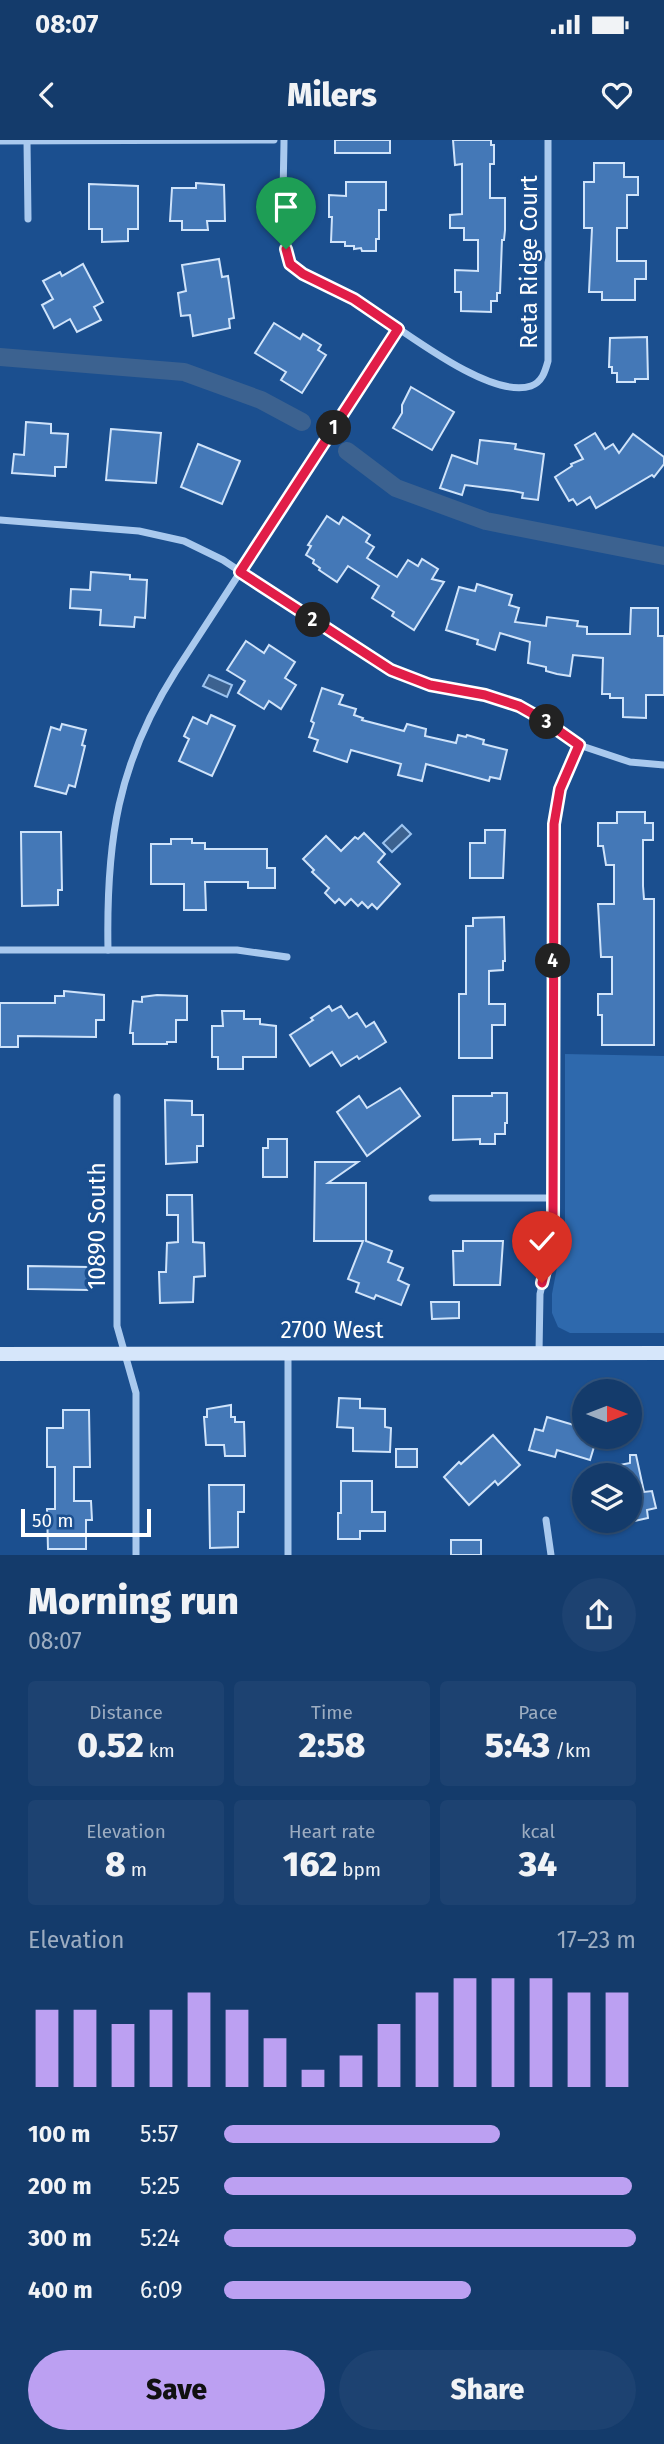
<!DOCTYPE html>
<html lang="en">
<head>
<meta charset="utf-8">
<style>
	body { margin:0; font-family:"Fira Sans",sans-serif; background:#1d4271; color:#f1f3f6; height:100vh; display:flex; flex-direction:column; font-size:26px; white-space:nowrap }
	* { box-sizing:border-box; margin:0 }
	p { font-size:23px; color:#9dadc1 }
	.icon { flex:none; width:38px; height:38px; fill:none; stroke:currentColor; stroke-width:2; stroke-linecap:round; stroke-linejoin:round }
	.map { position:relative; height:1415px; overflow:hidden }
	.details { display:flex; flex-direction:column; background:#143b6b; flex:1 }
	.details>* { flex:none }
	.needle { width:46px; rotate:90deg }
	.buttons { position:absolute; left:572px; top:1239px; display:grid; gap:14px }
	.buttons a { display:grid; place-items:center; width:70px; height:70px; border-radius:50%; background:#143b6b; box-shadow:0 2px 5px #0004,0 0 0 2px #33557e; font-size:35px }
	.scale { position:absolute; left:21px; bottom:18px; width:130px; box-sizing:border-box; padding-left:7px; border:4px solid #fff; border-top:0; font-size:19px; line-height:24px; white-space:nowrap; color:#fff; -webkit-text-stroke:5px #1b4f8f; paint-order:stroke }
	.pin { position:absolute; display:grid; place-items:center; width:60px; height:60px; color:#fff; margin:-72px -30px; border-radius:50% 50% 50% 0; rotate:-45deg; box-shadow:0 0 7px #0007 }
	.pin .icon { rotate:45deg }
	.km { position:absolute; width:35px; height:35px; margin:-18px; border-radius:50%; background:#222; color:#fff; font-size:19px; line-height:35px; text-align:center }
	.round { display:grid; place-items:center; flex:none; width:74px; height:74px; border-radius:37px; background:#1d4271 }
	.headline { display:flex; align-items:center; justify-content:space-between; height:119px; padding:0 28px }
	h1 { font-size:38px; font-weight:800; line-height:52px }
	.figures { display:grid; grid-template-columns:repeat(3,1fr); gap:10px; height:119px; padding:7px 28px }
	.figures div { display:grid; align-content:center; border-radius:7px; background:#1d4271; text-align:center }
	.figures b { font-size:35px; font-weight:800 }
	.figures small { font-size:19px; font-weight:400 }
	.figures p { font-size:19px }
	.chart { height:196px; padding:14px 28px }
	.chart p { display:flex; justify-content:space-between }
	.chart svg { width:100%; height:126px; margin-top:7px; stroke:#bca0f2; stroke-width:6 }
	.button { display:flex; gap:14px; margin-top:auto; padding:14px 28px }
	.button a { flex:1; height:80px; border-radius:42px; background:#bca0f2; color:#111; font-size:28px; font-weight:800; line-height:80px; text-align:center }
	.button a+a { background:#1d4271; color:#f1f3f6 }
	ul { padding:0 28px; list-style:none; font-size:23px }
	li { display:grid; grid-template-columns:112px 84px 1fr; align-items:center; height:52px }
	li i { height:18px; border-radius:9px; background:#bca0f2 }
	.status { display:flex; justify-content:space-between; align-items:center; height:49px; padding:0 35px; background:#143b6b; direction:ltr }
	.status svg { height:19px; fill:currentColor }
	header { display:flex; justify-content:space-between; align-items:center; height:91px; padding:0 28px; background:#143b6b; font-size:32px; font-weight:800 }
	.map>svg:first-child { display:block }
</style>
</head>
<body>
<div class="status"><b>08:07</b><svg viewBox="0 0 49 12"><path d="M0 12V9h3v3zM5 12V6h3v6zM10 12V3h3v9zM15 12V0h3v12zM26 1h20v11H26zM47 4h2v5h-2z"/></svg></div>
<header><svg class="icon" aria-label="back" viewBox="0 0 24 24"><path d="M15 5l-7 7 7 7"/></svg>Milers<svg class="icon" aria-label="heart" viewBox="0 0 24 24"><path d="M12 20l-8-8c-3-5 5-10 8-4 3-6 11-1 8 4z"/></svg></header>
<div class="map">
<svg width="664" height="1415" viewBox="0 0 664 1415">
	<rect width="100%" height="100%" fill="#1b4f8f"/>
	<polygon fill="#2e69ad" points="565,914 664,916 664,1193 570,1193 558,1187 552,1173 552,1154 565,1085"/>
	<g fill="#3c6290" stroke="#9cc4f0" stroke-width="2">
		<polygon points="209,535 232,545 227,557 203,546"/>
		<polygon points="402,685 411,694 392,712 383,703"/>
	</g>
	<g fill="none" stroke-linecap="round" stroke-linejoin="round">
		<g stroke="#3c6290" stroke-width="18">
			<polyline points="0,217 184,232 261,260 302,282"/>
			<polyline points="347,311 396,348 486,381 664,416"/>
		</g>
	</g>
	<g fill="#4478b7" stroke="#cfe3fa" stroke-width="2">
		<rect x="335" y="0" width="55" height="13"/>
		<polygon points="453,0 491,0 491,5 494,5 494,24 490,24 490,58 505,58 505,90 504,100 502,100 500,153 497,153 497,161 491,161 491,172 461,171 461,152 455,152 455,130 478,131 478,100 464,100 464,88 450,88 450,75 462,74 462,24 455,25"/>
		<polygon points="594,23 624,23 624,37 638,37 638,55 627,55 627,88 617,88 617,121 646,121 646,139 635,139 635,160 602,160 602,152 589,152 592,88 584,88 584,42 594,42"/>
		<polygon points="346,42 386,42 386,70 379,70 379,99 376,99 376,111 362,111 361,108 354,109 354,106 345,106 345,102 331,102 332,77 329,77 329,55 346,56"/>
		<polygon points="196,43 224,45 225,81 207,81 208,90 182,90 182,81 170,81 172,48 196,48"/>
		<polygon points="89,44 138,46 138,89 128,89 128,101 102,102 102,89 89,89"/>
		<polygon points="219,119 222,137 228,136 234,178 229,179 230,188 193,196 190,175 181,176 178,153 186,151 182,125"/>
		<polygon points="83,124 103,162 94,167 101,180 77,192 70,179 54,188 42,165 53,159 43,141 60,132 62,136"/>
		<polygon points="274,183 300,199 303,194 321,205 318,210 326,215 302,253 281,240 286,232 255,213"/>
		<polygon points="647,197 648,239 635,239 635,242 617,242 617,233 612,233 612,227 609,227 610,198"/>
		<polygon points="411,247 454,272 432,310 393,288 402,273 402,265"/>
		<polygon points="26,282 51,284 51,293 68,294 66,327 55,327 55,336 12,333 14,314 24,315"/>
		<polygon points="111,289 161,293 156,343 106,340"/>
		<polygon points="595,293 605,309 613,304 619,313 633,294 664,317 664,324 654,337 652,335 596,368 590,357 577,365 573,359 569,361 555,337 572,326 571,324 583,319 575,305"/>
		<polygon points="480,300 516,304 515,309 544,314 538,360 522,358 523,353 513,351 465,345 462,355 440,348 452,315 477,324"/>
		<polygon points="198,304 240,321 222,364 181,347"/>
		<polygon points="327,376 339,384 343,377 370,395 366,402 374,407 367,418 397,437 408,420 418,426 422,419 438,429 432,439 444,442 414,490 392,476 394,472 372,458 379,446 348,426 337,442 319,430 320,428 313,423 314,420 306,415 311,406 308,405"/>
		<polygon points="91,432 130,435 130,439 147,440 145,478 135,477 134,487 100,485 101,470 70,468 71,449 90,450"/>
		<polygon points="477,444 512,455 509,465 519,468 515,482 546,486 547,477 578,481 577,486 587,487 587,494 630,494 631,468 658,468 658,496 664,496 664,555 646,555 646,578 623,577 623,558 610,558 610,554 602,554 603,518 573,515 570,536 557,534 546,531 546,527 528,523 530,502 500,493 495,510 477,504 478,500 446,490 459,447 475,451"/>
		<polygon points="246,501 264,513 269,505 295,522 285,538 296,545 281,569 269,561 264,569 238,553 245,541 227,530"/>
		<polygon points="322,548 343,555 339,564 356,569 354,575 363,578 362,580 404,591 407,584 426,589 425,596 456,603 458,595 466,597 467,595 484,600 483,604 507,610 500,639 490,637 489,641 426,624 422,641 398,635 401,624 351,610 347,622 314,611 318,600 309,597 314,583 311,581"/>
		<polygon points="211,575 235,586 212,636 179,621 189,599 184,596 193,577 207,584"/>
		<polygon points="62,584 86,590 82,605 85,606 75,647 69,645 66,654 35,646 51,587 60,590"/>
		<polygon points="617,672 645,672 645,683 653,683 653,700 643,700 643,746 644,759 654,759 654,905 602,905 602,875 598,875 598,854 612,854 612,817 601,817 598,764 614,764 614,725 606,725 603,706 598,706 598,683 617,683"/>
		<polygon points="485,690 505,690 503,738 470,738 470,703 485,703"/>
		<polygon points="21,692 61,692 62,750 58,750 58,765 22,766"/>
		<polygon points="364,693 385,714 378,722 400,744 377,769 372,764 368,768 362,762 358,766 351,759 345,765 339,759 335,763 325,753 329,748 312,732 314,730 303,719 326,696 341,711 355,697 358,699"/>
		<polygon points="171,699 192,699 192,703 205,703 205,709 267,709 267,728 275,728 275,748 248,748 248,742 205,742 206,770 184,770 184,744 151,744 151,704 171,704"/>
		<polygon points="504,777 505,821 503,821 503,830 489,831 489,864 505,864 505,885 492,885 492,918 459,918 459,854 466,854 466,786 473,786 473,778"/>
		<polygon points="64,851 104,855 104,880 96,880 96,897 18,896 18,907 0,907 0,863 55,863 55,856 64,856"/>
		<polygon points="157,855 187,856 187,880 176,880 176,902 167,902 167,904 133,904 133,893 130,893 133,861 142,862 142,857"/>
		<polygon points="329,866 332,871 341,866 349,878 357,873 366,887 374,882 386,902 359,919 357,916 341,926 332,912 310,926 290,895 313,880 311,878"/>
		<polygon points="222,871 244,871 244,879 260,879 260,884 276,886 276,917 243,917 243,929 218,929 218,917 212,917 212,886 223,886"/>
		<polygon points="400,948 420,976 367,1016 337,972 359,956 367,968"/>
		<polygon points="492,953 507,953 507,983 505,983 505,994 495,994 495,1004 480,1004 480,999 453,1000 453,956 492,956"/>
		<polygon points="165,960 192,961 192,975 203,975 203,1006 197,1006 197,1022 166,1024"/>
		<polygon points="268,999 287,999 287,1037 263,1037 263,1008 268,1008"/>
		<polygon points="315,1022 358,1022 328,1043 366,1043 366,1101 392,1111 388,1122 403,1128 398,1140 409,1145 401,1165 376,1155 374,1159 356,1152 359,1143 348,1139 363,1101 314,1101"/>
		<polygon points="167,1055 192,1055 193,1102 204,1103 205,1136 194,1137 193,1162 160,1163 159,1132 166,1132 167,1103 178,1102 178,1075 167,1075"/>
		<polygon points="463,1101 503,1101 500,1145 454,1145 453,1111 463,1111"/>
		<polygon points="28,1126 89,1127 89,1150 28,1149"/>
		<polygon points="431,1162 459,1162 459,1178 432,1179"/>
		<polygon points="339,1258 360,1259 360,1268 385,1269 385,1287 391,1288 390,1312 353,1311 353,1288 337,1287"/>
		<polygon points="231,1265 231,1277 235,1277 235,1282 244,1282 245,1316 225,1316 224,1305 206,1305 204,1277 207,1277 207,1269"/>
		<polygon points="63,1270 89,1270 90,1327 74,1327 74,1361 91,1361 92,1380 86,1380 86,1409 48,1409 47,1369 55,1369 55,1327 47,1327 47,1288 63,1288"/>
		<polygon points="547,1277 584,1288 584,1297 597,1297 590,1320 557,1310 555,1317 529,1310 535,1289 543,1291"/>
		<polygon points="493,1295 520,1325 498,1345 495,1341 469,1365 444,1337 459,1322 461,1324"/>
		<rect x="396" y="1309" width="21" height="18"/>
		<polygon points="630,1315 636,1315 644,1352 652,1351 656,1368 647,1370 648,1378 630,1382 630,1335 601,1335 600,1329 630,1323"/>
		<polygon points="341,1341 372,1341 372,1372 385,1372 385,1391 360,1391 360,1399 338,1399 338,1373 341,1373"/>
		<polygon points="209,1345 244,1345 244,1372 238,1372 238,1407 210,1408"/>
		<rect x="451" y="1400" width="30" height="15"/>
	</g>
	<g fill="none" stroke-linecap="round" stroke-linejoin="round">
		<g stroke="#a9c9ee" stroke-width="7">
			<path d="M 284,0 C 284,25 280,104 289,122 C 298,139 337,148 353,158 C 391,180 487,261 531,246 C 542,242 545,232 548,221 L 548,0"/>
			<polyline points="0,1 274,0"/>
			<polyline points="27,1 28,79"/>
			<polyline points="0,380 139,391 184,401 223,420 364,514 403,536 443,549 502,560 530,571 579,605 630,622 664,625"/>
			<polyline points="0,810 237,810 287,817"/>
			<path d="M 108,810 C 106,702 117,624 176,531 L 398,189"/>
			<polyline points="117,957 117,1186 136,1253 136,1415"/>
			<polyline points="432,1058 553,1058"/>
			<polyline points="539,1213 540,1154 551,1106 553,1083 554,684 560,649 579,605"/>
			<polyline points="546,1380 551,1415"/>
			<polyline points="288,1415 288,1213"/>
		</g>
		<polyline stroke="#d6e6fa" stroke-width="14" points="0,1214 664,1213"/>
	</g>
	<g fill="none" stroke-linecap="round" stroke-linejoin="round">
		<defs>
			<polyline id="route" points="286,109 290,124 303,134 354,159 398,189 240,432 391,530 430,545 485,555 519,566 542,579 579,605 560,649 554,684 553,1083 551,1106 542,1143"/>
		</defs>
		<use href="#route" stroke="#fff" stroke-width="14"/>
		<use href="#route" stroke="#e11d48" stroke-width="9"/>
	</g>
	<g text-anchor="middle" stroke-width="7" stroke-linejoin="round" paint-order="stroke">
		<g font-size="23" fill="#fff" stroke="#1b4f8f">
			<text transform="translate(529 122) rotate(-90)" y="8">Reta Ridge Court</text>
			<text transform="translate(97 1086) rotate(-90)" y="8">10890 South</text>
			<text x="332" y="1198">2700 West</text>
		</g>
	</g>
</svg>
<div class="buttons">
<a><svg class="needle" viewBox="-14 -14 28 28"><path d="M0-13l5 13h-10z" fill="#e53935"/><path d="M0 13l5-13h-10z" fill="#9dadc1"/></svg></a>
<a><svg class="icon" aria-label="layers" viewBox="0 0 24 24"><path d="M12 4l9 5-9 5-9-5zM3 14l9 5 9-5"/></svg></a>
</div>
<div class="scale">50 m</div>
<div class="pin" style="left:286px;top:109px;background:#1e9e55"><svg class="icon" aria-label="arrive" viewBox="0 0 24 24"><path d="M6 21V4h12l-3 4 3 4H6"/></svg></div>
<div class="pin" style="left:542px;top:1143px;background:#d93025"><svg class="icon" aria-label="check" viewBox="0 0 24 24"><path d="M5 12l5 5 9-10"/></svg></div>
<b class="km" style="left:334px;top:288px">1</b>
<b class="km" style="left:313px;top:480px">2</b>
<b class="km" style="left:547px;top:582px">3</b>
<b class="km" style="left:553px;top:821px">4</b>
</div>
<section class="details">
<div class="headline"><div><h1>Morning run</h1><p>08:07</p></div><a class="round"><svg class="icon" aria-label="share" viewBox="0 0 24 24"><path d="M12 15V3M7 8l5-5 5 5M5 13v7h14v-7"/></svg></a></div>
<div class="figures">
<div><p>Distance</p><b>0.52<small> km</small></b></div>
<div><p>Time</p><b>2:58</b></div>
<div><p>Pace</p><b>5:43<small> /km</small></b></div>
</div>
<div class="figures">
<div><p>Elevation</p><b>8<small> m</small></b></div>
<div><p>Heart rate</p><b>162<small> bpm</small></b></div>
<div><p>kcal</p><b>34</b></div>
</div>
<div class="chart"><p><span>Elevation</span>17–23 m</p>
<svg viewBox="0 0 160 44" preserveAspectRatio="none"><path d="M5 44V17M15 44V17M25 44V22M35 44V17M45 44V11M55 44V17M65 44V27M75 44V38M85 44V33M95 44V22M105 44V11M115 44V6M125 44V6M135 44V6M145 44V11M155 44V11"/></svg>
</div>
<ul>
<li><b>100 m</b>5:57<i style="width:67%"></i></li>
<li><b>200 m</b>5:25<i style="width:99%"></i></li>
<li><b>300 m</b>5:24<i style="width:100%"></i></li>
<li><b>400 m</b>6:09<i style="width:60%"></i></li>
</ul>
<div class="button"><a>Save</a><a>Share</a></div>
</section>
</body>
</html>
